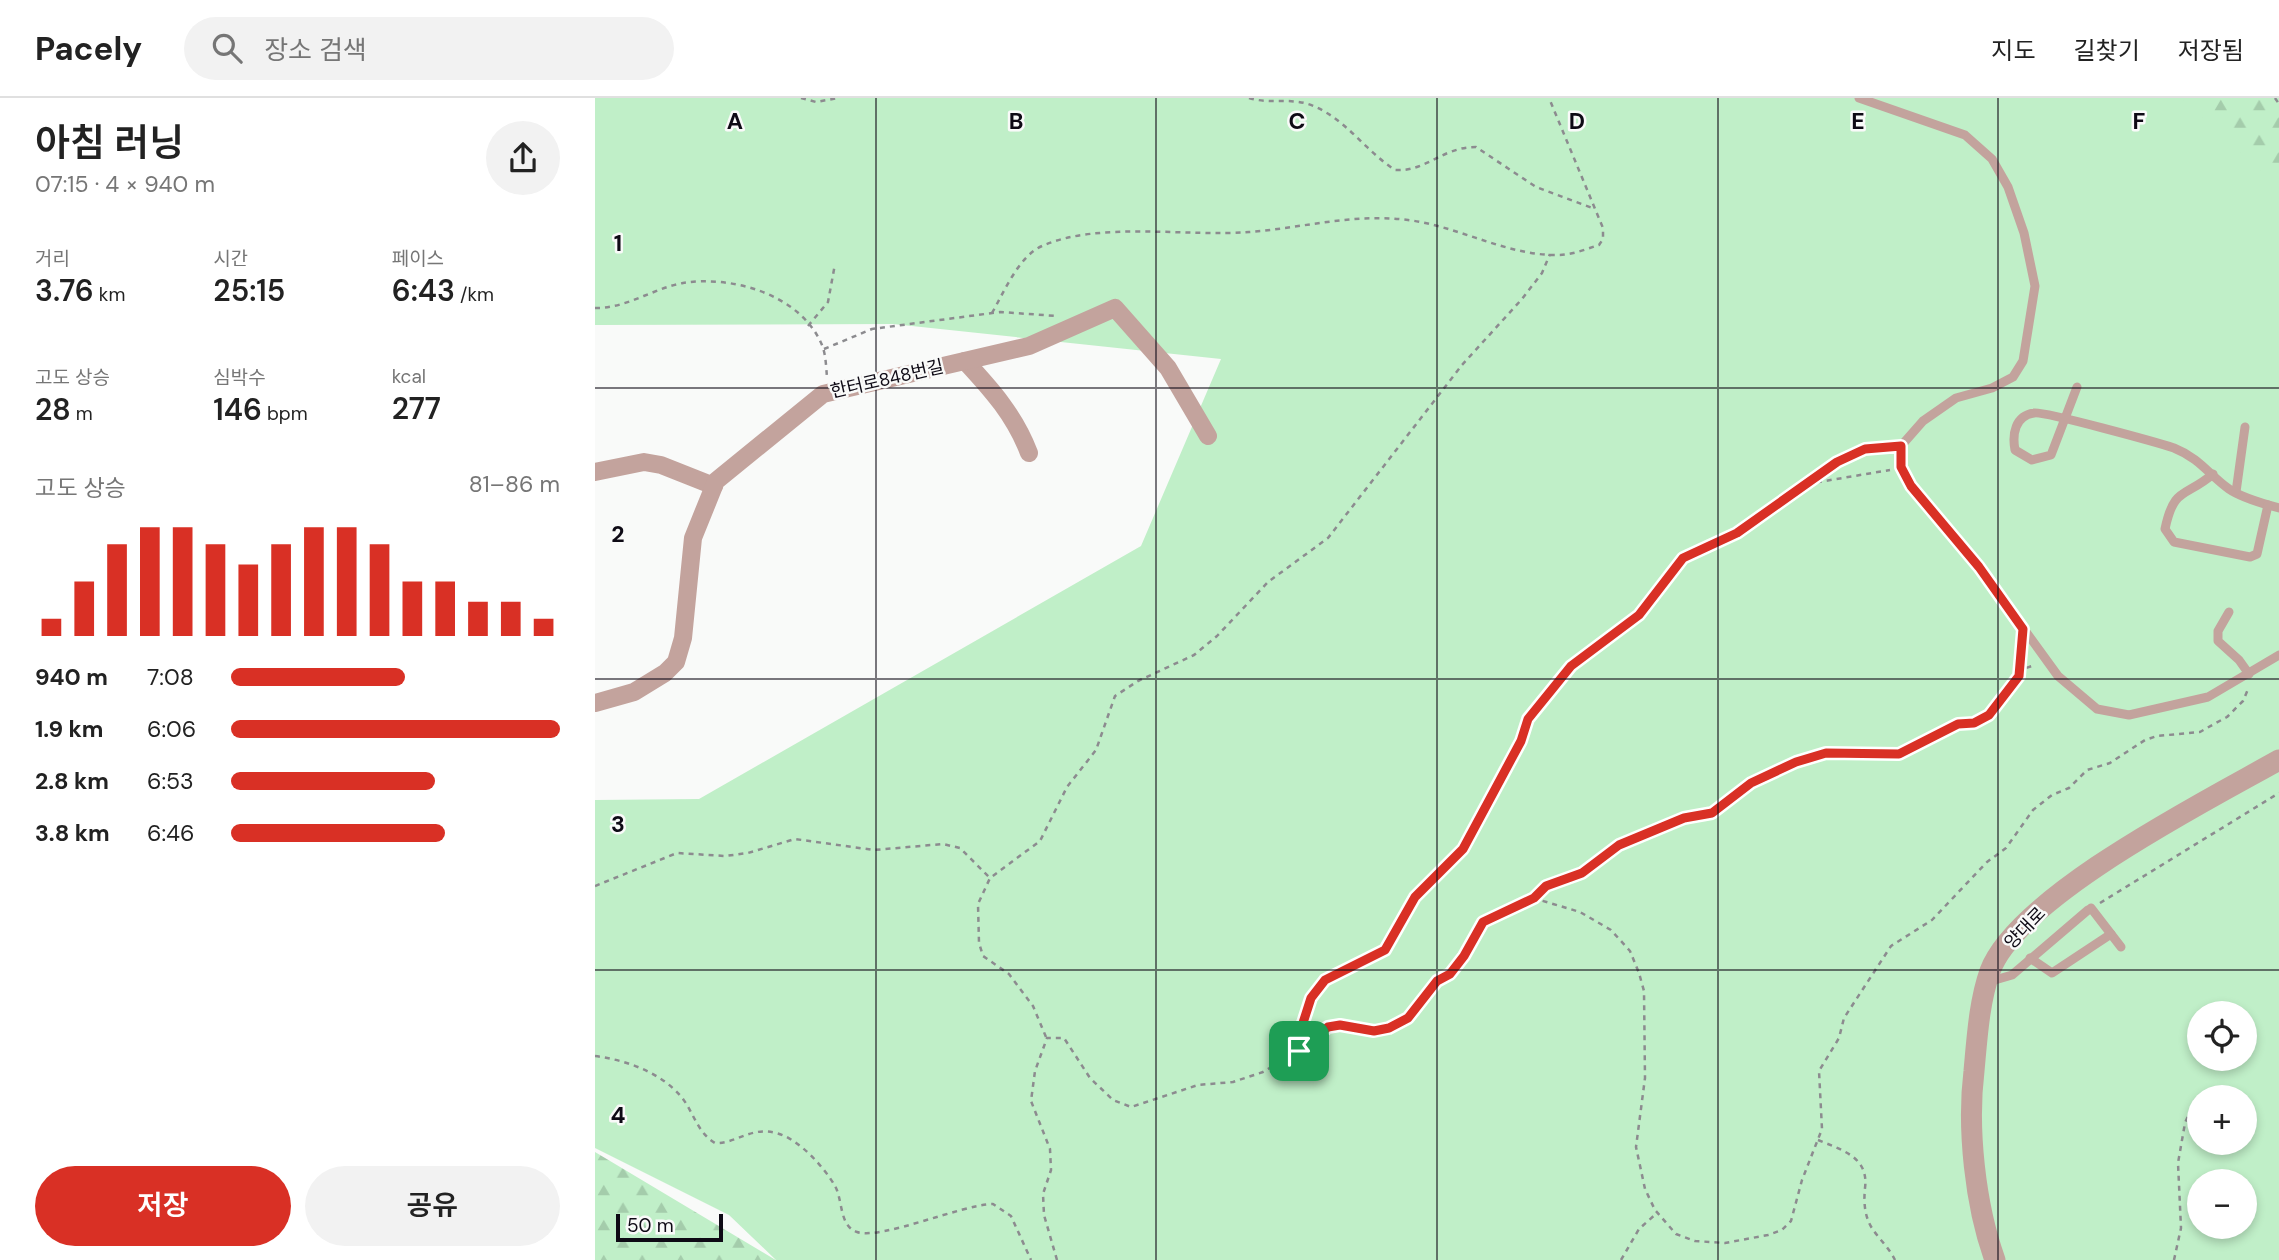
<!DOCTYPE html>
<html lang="ko">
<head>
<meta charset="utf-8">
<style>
	body { margin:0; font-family:"DM Sans","Noto Sans KR",sans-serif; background:#f2f2f2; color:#222; height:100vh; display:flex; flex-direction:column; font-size:26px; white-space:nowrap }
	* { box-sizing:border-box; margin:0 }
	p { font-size:23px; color:#767676 }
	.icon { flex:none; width:38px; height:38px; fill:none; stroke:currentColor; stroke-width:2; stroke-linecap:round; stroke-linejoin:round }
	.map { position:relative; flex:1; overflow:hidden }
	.panel { display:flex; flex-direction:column; background:#fff; width:595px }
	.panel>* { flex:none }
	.fabs { position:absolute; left:1592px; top:903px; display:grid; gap:14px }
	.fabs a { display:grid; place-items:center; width:70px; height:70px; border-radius:50%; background:#fff; box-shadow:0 4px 10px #0003; font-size:35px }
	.scale { position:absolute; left:21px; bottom:18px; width:107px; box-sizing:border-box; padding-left:7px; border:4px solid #0e0a15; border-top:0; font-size:19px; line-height:24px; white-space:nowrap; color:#0e0a15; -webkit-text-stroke:5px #f9faf9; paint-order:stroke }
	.pin { position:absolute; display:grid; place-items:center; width:60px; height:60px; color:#fff; margin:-30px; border-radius:14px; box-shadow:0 4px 10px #0006 }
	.round { display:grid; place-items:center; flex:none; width:74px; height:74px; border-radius:37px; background:#f2f2f2 }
	.summary { display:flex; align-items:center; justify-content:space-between; height:119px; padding:0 35px }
	h1 { font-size:38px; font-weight:600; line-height:52px }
	.metrics { display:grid; grid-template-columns:repeat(3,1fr); gap:10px; height:119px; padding:7px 35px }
	.metrics div { display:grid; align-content:center }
	.metrics b { font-size:30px; font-weight:600 }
	.metrics small { font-size:19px; font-weight:400 }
	.metrics p { font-size:19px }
	.chart { height:196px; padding:14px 35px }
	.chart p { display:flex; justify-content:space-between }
	.chart svg { width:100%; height:126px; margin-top:7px; stroke:#d93025; stroke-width:6 }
	.button { display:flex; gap:14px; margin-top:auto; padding:14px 35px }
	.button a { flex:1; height:80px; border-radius:42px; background:#d93025; color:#fff; font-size:28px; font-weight:600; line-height:80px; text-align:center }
	.button a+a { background:#f2f2f2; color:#222 }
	ul { padding:0 35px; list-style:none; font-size:23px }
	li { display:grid; grid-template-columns:112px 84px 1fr; align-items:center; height:52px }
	li i { height:18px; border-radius:9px; background:#d93025 }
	header { display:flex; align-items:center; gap:42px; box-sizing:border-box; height:98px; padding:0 35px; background:#fff; border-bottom:2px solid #e0e0e0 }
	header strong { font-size:33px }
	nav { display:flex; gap:38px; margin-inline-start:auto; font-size:24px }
	.search { width:490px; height:63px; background:#f2f2f2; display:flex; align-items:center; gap:18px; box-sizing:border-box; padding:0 24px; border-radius:38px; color:#767676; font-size:26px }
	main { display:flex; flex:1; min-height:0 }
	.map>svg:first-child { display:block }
</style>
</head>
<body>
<header>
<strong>Pacely</strong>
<div class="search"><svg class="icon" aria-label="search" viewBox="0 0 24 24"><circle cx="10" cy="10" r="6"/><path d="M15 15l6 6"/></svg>장소 검색</div>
<nav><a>지도</a><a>길찾기</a><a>저장됨</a></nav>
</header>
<main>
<section class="panel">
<div class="summary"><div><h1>아침 러닝</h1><p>07:15 · 4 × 940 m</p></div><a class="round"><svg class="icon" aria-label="share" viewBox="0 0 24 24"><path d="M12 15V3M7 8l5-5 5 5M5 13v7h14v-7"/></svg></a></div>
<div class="metrics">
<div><p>거리</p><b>3.76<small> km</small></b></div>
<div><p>시간</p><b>25:15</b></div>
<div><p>페이스</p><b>6:43<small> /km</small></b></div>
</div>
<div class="metrics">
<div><p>고도 상승</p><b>28<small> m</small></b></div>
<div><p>심박수</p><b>146<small> bpm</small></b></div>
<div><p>kcal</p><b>277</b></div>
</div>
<div class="chart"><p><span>고도 상승</span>81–86 m</p>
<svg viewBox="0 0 160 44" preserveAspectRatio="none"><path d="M5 44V38M15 44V25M25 44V12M35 44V6M45 44V6M55 44V12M65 44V19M75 44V12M85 44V6M95 44V6M105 44V12M115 44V25M125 44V25M135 44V32M145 44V32M155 44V38"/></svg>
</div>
<ul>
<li><b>940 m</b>7:08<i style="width:53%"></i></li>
<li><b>1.9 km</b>6:06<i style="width:100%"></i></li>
<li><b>2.8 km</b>6:53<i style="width:62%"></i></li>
<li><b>3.8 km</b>6:46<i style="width:65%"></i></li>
</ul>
<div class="button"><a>저장</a><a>공유</a></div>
</section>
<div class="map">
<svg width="1684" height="1162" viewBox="0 0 1684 1162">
	<defs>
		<pattern id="forest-firs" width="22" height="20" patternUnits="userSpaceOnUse" patternTransform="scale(1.75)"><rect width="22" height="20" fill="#c0efc8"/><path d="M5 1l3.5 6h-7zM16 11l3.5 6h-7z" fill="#a4ccab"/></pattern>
	</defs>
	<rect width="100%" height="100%" fill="#f9faf9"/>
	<path fill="#c0efc8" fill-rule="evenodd" d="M 0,0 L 1633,0 L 1684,34 L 1684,1162 L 181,1162 L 134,1117 L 0,1050 L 0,702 L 104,701 L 546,448 L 626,261 L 298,226 L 0,227 ZM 1605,915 L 1650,915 L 1650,961 L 1605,961 ZM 1605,999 L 1650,999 L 1650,1045 L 1605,1045 ZM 1605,1083 L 1650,1083 L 1650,1129 L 1605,1129 Z"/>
	<g fill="url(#forest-firs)">
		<polygon points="1586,0 1684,0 1684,89"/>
		<polygon points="0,1054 179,1161 181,1162 0,1162"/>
	</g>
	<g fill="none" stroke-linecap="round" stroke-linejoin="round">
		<g stroke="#8c8b8f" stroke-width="2.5" stroke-dasharray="5 5" stroke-linecap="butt">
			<polyline points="206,0 221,4 243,0"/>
			<path d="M 654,0 C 673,6 694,0 713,6 C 749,18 769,52 800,72 C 831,74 847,49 881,49 L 941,89 L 1000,111"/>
			<polyline points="1680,0 1684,6"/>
			<path d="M 0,210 C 30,211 59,190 88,185 C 138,177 206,197 227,247 C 231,257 231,269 232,279"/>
			<path d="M 397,215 C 409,194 424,158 447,148 C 503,123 594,139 654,134 C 708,130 758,115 813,122 C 863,128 912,158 963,157 C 977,157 991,151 1004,147 L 1008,141 L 1008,130 L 954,0"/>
			<polyline points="213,228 233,204 240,166"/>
			<polyline points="229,251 277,231 405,214 462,218"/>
			<polyline points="1212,386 1295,372"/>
			<polyline points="1425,575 1428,550"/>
			<polyline points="0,788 82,755 130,758 153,755 200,741 279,752 348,746 365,750 394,779"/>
			<polyline points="938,800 985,814 1016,832 1035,853 1044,875 1049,893 1050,980 1041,1049 1050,1091 1060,1112 1081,1136 1100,1143 1130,1145 1173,1137 1187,1132 1196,1123 1207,1082 1227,1031 1224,973 1244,940 1249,920 1296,848 1337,822 1392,764 1411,750 1438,712 1457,697 1474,690 1492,672 1515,665 1550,642 1562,638 1605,634 1619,626 1632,619 1648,603 1654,589"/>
			<polyline points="1505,805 1684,695"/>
			<polyline points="451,939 438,908 414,876 388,858 384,845 383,806 395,780 445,743 472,689 501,652 520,598 543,583 599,557 622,538 673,484 733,440 867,267 927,201 947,175 955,156"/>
			<polyline points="704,953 707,928 717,900 730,882 790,852 820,799 868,751 926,643 933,621 976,568 1044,517 1088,461 1142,435 1242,364 1270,351 1294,349"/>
			<path d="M 0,958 C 31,962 68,975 88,1001 C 99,1016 103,1035 120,1045 C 141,1046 156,1028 181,1035 C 203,1040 229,1069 240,1088 C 248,1102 244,1128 262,1134 C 287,1142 365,1107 398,1106 L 416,1118 L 436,1162"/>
			<path d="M 1223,1042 C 1247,1052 1274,1059 1270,1090 C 1269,1100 1269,1112 1273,1122 C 1277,1135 1293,1147 1300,1162"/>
			<polyline points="462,1162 449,1117 448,1096 456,1072 455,1051 436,1003 440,973 452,940 469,940 495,980 518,1002 536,1009 603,987 638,984 668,974 704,953 733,929 745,927 779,933 795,930 824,909 842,883 855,876 869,858 888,824 905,813 938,800 951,788 987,775 1023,747 1089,720 1117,715 1156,685 1201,664 1231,655 1304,656 1363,627 1379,625 1394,617 1408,602 1431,570 1440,567"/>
			<polyline points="1026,1162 1044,1131 1062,1115"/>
			<polyline points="1579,1162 1586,1130 1583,1065 1590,1025 1600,1002"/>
		</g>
		<g stroke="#c3a39d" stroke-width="9">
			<polyline points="1264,0 1370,37 1397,61 1413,89 1429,135 1440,188 1428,263 1418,279 1397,290 1361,300 1328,323 1306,348 1306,369 1316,388 1384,469 1463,578 1502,611 1534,617 1613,599 1684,557"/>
			<path d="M 1482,289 L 1456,357 L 1437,362 L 1420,352 C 1417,336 1420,318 1439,315 C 1449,313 1564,345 1579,350 C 1606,361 1613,376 1634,391 C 1647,400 1669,406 1684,410"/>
			<path d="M 1618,376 C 1590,400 1579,388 1570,431 L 1579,444 L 1655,459 L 1662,456 L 1673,407"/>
			<polyline points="1641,394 1650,329"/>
			<polyline points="1634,514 1623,533 1623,543 1644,562 1654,576"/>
			<polyline points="1496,810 1526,849"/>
			<polyline points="1435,860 1457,875 1516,836"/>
			<polyline points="1393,884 1417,877 1493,812"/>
		</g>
		<g stroke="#c3a39d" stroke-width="18">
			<path d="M 370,263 C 397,292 420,318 434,355"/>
			<polyline points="0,374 49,364 66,367 119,388"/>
			<polyline points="0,605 39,594 70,575 81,564 88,540 98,440 121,383 228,296 434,248 520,210 573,270 613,338"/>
		</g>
		<path stroke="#c3a39d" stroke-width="21" d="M 1400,1162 C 1380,1107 1372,1030 1379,973 C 1382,941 1384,904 1395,873 C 1423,798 1613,702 1684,662"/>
	</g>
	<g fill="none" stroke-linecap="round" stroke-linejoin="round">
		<defs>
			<polygon id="route" points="1306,348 1306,369 1316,388 1384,469 1428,531 1424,578 1394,617 1379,625 1363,626 1304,656 1231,655 1201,664 1156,685 1117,715 1089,720 1024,747 987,775 951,788 939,800 888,824 869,858 855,876 842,883 813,920 794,930 779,933 745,927 733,929 704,953 707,928 716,900 730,882 790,852 820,799 868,751 926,643 933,621 976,568 1044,517 1088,460 1142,435 1242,364 1270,351"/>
		</defs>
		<use href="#route" stroke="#fff" stroke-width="14"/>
		<use href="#route" stroke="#d93025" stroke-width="9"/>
	</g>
	<path fill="none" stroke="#0e0a15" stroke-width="2" stroke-opacity="0.55" d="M 281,0 L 281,1162M 561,0 L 561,1162M 842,0 L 842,1162M 1123,0 L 1123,1162M 1403,0 L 1403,1162M 0,290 L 1684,290M 0,581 L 1684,581M 0,872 L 1684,872"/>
	<g text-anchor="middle" stroke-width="5" stroke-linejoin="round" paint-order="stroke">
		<g font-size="18" fill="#0e0a15" stroke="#f9faf9">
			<text transform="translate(292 281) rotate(-13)" y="6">한터로848번길</text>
			<text transform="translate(1430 830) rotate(-46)" y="6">양대로</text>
		</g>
	</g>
	<g font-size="23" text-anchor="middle" font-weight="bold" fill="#0e0a15" stroke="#f9faf9" stroke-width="5" stroke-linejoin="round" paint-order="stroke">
		<text x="140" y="31">A</text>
		<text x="421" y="31">B</text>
		<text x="702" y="31">C</text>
		<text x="982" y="31">D</text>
		<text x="1263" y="31">E</text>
		<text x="1544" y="31">F</text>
		<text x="23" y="153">1</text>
		<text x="23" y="444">2</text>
		<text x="23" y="734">3</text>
		<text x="23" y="1025">4</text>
	</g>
</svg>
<div class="fabs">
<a><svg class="icon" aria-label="locate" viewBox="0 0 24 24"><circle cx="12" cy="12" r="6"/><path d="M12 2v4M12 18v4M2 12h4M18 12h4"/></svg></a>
<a>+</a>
<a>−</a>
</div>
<div class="scale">50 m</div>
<div class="pin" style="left:704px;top:953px;background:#1e9e55"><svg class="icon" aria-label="arrive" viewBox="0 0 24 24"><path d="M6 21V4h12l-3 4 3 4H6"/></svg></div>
</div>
</main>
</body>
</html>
